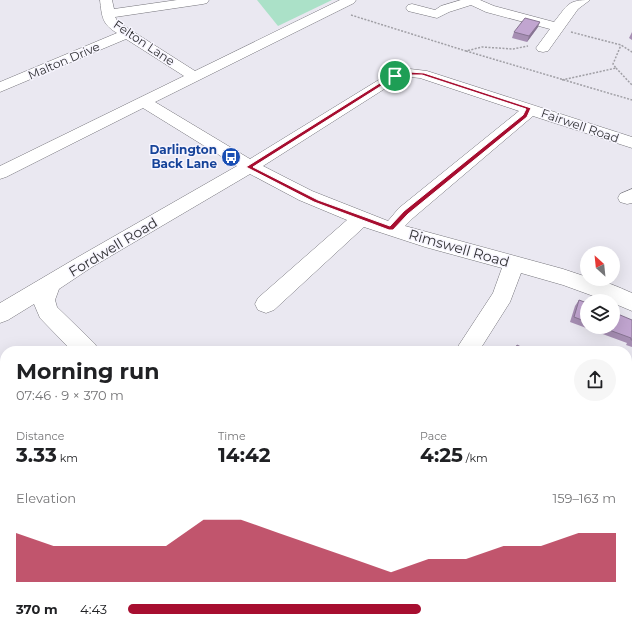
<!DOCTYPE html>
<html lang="en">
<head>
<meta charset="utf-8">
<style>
	body { margin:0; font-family:Montserrat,sans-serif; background:#f6f6f6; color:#202124; height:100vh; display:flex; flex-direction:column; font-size:15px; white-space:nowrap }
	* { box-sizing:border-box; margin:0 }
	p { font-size:13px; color:#757577 }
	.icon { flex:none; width:22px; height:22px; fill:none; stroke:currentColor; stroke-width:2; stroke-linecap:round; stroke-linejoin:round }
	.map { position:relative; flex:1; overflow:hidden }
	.drawer { position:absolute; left:0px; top:346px; width:632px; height:286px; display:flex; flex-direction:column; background:#fff; border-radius:16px 16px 0 0; box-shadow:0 4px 16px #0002 }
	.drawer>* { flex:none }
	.needle { width:26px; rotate:333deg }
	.buttons { position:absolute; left:580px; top:246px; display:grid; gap:8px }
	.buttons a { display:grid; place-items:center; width:40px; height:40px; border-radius:50%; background:#fff; box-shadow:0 4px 16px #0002; font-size:20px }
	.pin { position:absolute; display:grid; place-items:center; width:34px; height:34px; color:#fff; margin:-17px; border:2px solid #fff; border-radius:50%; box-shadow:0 1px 4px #0007 }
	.round { display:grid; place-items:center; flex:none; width:42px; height:42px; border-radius:21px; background:#f6f6f6 }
	.headline { display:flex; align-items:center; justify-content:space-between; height:68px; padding:0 16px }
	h1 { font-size:22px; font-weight:700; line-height:30px }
	.figures { display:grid; grid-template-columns:repeat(3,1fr); gap:6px; height:68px; padding:4px 16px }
	.figures div { display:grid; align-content:center }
	.figures b { font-size:20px; font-weight:700 }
	.figures small { font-size:11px; font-weight:400 }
	.figures p { font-size:11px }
	.chart { height:112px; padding:8px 16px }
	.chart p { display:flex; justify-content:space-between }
	.chart svg { width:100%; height:72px; margin-top:4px; fill:#a70e30; opacity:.7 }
	ul { padding:0 16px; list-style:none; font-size:13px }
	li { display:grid; grid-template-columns:64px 48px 1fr; align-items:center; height:30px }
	li i { height:10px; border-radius:5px; background:#a70e30 }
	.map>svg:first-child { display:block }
</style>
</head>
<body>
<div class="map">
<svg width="632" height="632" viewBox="0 0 632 632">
	<rect width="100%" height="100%" fill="#eae8f1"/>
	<g fill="#abe1c8">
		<polygon points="257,0 332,0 278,26"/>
		<polygon points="0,437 5,444 5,543 0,547"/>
	</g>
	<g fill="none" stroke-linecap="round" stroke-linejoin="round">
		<defs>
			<g id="minor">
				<path d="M 100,0 L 112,0 L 114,9 L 177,0 L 209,0 L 207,3 L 203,4 L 115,17 L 118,22 L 195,71 L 340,0 L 356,0 L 354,3 L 155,102 L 250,159 L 390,73 L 410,69 L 427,71 L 632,137 L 632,148 L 533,116 L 413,218 L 405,226 L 563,269 L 587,277 L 587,279 C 602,279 618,287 632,293 L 632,311 L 613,303 L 613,301 L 607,301 L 563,285 L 521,273 L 510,302 L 479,351 L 455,351 L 493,293 L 502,268 L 425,247 L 364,227 L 274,310 L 266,313 L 258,310 L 255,304 L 258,298 L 347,220 L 299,200 L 250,174 L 92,267 L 59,289 L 55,300 L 57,307 L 95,344 L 99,351 L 72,351 L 40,318 L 34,304 L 8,320 L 0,323 L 0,303 L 78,257 L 237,166 L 143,108 L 6,177 L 0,179 L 0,166 L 184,76 L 126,39 L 0,92 L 0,82 L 117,33 C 102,24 102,17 100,0 ZM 410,77 L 420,78 L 519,111 L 399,208 L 388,221 L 312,191 L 263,166 L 400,79 Z"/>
				<path d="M 461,0 L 480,0 L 494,6 L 554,22 C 568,5 567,0 590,0 L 578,9 L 548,51 L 543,52 L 538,51 L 536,48 L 550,29 L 486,12 L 471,5 L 449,12 L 437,18 L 408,11 L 406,8 L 408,5 L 412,4 L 435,10 L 441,6 Z"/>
				<polygon points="632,189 632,203 627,204 620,202 618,198 620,194"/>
				<polygon points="627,494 632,496 632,526 627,524"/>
				<polygon points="360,627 396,627 398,632 362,632"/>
			</g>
		</defs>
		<use href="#minor" stroke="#75747b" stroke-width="1"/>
		<g stroke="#a09fa5" stroke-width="1.5" stroke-dasharray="2 1.5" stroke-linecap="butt">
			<polyline points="351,15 466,51 482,47 513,49 528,46"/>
			<polyline points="571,32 621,45 632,52"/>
			<polyline points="466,51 632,100"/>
			<polyline points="616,68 632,85"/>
			<polyline points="562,80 616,68 613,64 621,45"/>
		</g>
		<polyline stroke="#a09fa5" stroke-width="3" stroke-dasharray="4 2.5" stroke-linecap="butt" points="307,632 311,627"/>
		<use href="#minor" fill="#fff" fill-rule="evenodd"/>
	</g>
	<g fill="#a68eb3">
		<polygon points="538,27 527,42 512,38 514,32"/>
		<polygon points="632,32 632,40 629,38"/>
		<polygon points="579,300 587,303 587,327 613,327 632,320 632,347 626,345 627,343 570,322 575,306"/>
	</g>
	<polygon fill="#877492" points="540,22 538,27 527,42 529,36"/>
	<g fill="#c1a5d0" stroke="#877492">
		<polygon points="525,18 540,22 529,36 514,32"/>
		<polygon points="579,300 587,303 587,322 574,317"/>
		<polygon points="613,312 632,320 632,340 631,340 631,338 601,327 613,327"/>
		<polygon points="517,345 529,351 514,351"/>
	</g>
	<path fill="#a70e30" stroke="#fff" fill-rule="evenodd" d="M 410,72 L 424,73 L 531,108 L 527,117 L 408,214 L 393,230 L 389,230 L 314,202 L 246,167 L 383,81 L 394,75 ZM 410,75 L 422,75 L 526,109 L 523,115 L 404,211 L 390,226 L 318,200 L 253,167 L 386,83 L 397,77 Z"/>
	<defs>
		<symbol id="bus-disc" viewBox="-11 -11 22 22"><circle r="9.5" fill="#1a4fb4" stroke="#f7f5fe"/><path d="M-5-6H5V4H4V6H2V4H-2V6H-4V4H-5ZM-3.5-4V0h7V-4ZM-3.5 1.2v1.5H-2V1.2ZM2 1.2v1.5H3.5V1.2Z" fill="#fff"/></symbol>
	</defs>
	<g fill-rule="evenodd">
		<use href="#bus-disc" x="220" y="146" width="22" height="22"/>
	</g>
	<g text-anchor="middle" stroke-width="3" stroke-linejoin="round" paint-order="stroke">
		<g font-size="12" fill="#323235" stroke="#f7f5fe">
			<text transform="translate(144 43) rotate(34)" y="4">Felton Lane</text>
			<text transform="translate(64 61) rotate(-23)" y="4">Malton Drive</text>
			<text transform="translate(580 126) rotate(19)" y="4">Fairwell Road</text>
		</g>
		<g font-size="12" font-weight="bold" fill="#164399" stroke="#f7f5fe" text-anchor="end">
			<text x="217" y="154">Darlington<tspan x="217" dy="14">Back Lane</tspan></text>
		</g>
		<g font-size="14" fill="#323235" stroke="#f7f5fe">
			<text transform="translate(113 247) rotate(-31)" y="5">Fordwell Road</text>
			<text transform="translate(459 248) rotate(16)" y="5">Rimswell Road</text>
		</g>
	</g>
</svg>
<div class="buttons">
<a><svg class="needle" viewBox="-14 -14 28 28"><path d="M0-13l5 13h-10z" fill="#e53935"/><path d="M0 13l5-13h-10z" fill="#757577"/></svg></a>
<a><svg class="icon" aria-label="layers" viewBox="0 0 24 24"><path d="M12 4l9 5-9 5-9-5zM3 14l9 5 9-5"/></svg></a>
</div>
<div class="pin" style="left:395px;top:76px;background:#1e9e55"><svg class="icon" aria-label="arrive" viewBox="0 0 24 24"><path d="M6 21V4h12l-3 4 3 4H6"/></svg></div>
<section class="drawer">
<div class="headline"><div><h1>Morning run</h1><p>07:46 · 9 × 370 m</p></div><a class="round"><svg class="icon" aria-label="share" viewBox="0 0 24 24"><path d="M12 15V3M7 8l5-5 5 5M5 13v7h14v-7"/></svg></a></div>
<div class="figures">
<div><p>Distance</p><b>3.33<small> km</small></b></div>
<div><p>Time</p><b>14:42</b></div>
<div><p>Pace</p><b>4:25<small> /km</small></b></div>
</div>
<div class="chart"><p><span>Elevation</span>159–163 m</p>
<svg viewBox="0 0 160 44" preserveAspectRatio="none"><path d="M0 44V14L10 22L20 22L30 22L40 22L50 6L60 6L70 14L80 22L90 30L100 38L110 30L120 30L130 22L140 22L150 14L160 14V44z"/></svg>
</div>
<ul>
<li><b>370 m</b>4:43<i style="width:60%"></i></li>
</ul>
</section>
</div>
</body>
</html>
